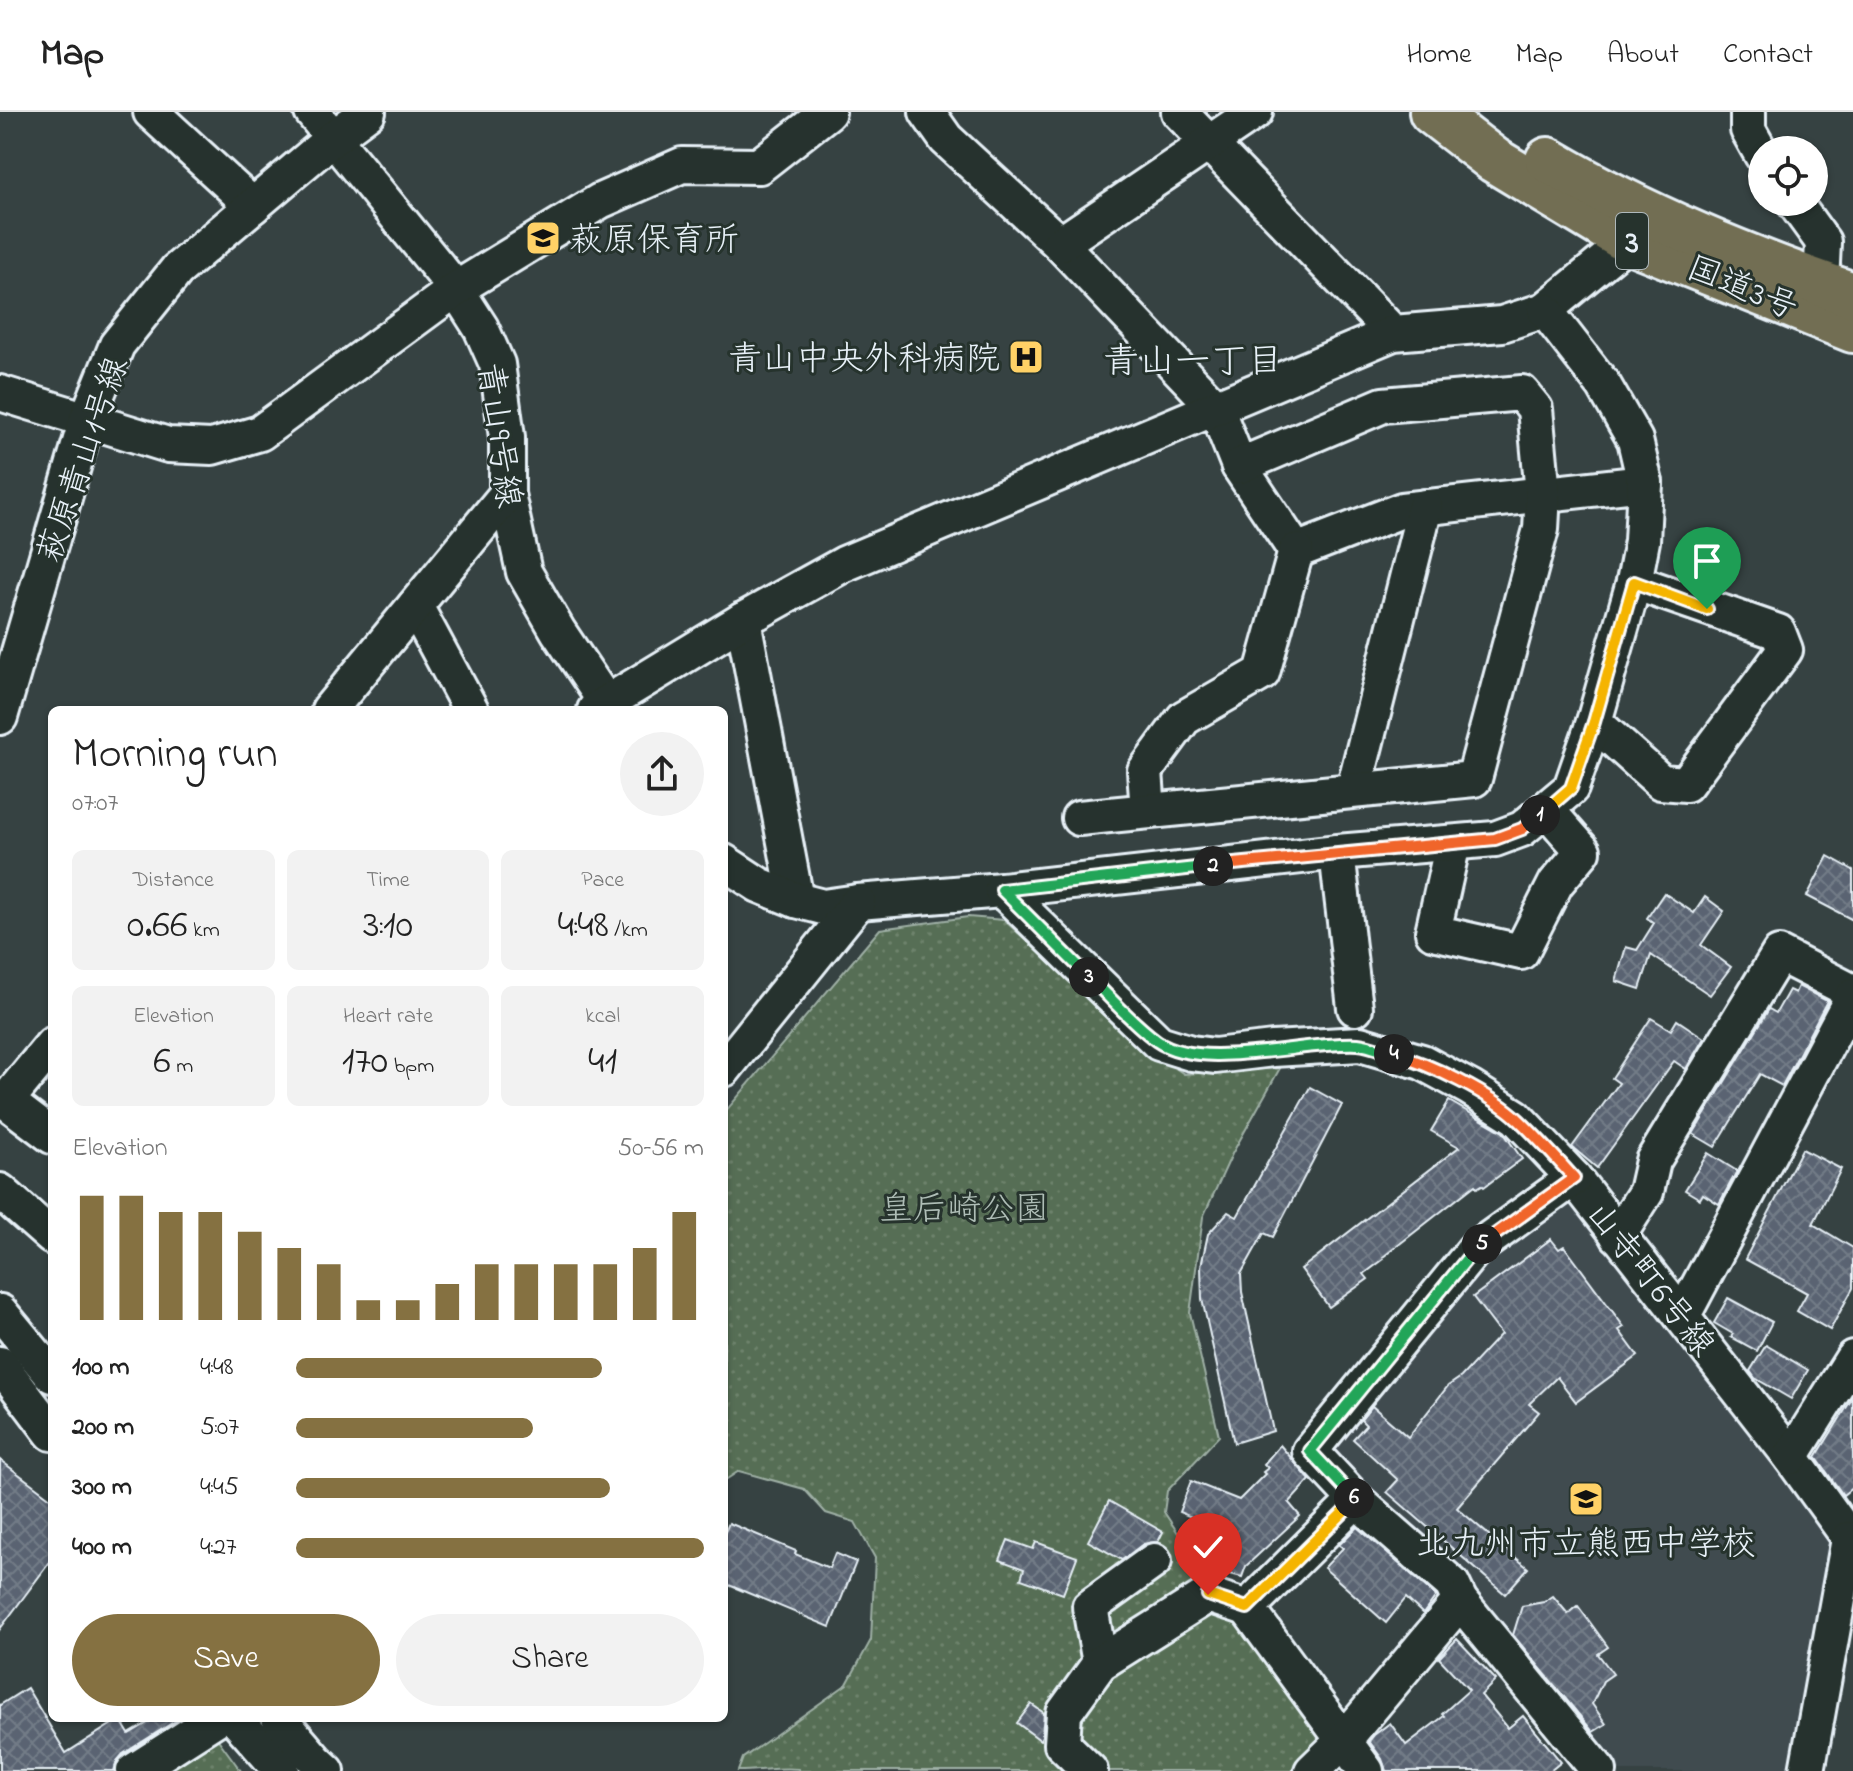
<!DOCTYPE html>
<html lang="en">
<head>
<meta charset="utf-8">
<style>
	body { margin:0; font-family:"Indie Flower","Klee One",sans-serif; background:#f2f2f2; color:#222; height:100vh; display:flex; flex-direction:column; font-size:30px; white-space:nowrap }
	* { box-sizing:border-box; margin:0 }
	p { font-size:26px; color:#767676 }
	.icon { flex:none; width:44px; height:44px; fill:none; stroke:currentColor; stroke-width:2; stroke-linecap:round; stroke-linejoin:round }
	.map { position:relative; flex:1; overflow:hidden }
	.sheet { position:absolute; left:48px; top:594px; width:680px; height:1016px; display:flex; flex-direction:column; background:#fff; border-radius:12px; box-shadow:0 2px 6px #0004 }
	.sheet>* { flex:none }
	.buttons { position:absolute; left:1748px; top:24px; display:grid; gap:16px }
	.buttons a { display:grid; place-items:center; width:80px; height:80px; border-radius:50%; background:#fff; box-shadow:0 2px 6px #0004; font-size:40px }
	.pin { position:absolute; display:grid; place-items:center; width:68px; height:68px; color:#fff; margin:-82px -34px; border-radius:50% 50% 50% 0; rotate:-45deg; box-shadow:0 0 8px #0007 }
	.pin .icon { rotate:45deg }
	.km { position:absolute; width:40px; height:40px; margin:-20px; border-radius:50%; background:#222; color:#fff; font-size:22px; line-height:40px; text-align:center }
	.round { display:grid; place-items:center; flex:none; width:84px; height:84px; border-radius:42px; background:#f2f2f2 }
	.head { display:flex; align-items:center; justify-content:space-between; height:136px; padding:0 24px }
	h1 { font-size:44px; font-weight:600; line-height:60px }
	.metrics { display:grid; grid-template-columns:repeat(3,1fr); gap:12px; height:136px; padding:8px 24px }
	.metrics div { display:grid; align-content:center; border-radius:12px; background:#f2f2f2; text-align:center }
	.metrics b { font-size:40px; font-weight:600 }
	.metrics small { font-size:22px; font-weight:400 }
	.metrics p { font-size:22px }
	.chart { height:224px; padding:16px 24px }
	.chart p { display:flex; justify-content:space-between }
	.chart svg { width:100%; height:144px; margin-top:8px; stroke:#857141; stroke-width:6 }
	.cta { display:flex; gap:16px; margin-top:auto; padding:16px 24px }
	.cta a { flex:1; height:92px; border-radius:48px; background:#857141; color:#fff; font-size:32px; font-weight:600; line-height:92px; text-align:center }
	.cta a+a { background:#f2f2f2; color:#222 }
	ul { padding:0 24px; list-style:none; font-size:26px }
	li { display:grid; grid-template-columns:128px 96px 1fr; align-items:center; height:60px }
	li i { height:20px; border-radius:10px; background:#857141 }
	header { display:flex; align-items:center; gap:48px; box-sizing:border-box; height:112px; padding:0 40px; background:#fff; border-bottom:2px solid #e0e0e0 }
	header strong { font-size:38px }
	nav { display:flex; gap:44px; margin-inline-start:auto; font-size:28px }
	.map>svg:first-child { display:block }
</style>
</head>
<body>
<header>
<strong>Map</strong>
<nav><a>Home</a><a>Map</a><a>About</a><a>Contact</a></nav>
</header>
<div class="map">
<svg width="1853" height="1659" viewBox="0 0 1853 1659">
	<defs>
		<pattern id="park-dots" width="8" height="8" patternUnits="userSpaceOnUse" patternTransform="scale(2)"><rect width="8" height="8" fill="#566e54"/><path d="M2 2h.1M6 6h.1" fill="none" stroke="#6e836d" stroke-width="1.8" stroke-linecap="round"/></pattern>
		<pattern id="building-cross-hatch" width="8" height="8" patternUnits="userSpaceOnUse" patternTransform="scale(2)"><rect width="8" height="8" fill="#5a6472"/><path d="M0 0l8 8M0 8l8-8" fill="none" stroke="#727b87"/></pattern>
	</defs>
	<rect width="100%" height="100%" fill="#364242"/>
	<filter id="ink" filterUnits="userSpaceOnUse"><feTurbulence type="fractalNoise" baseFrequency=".0125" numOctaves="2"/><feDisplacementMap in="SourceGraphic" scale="16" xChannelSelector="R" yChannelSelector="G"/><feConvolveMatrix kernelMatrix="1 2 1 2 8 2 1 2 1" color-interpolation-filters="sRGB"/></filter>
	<g filter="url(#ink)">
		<polygon fill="#414c50" points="1567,1088 1829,1427 1832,1436 1792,1659 1616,1659 1482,1498 1327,1347 1323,1335 1479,1141"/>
		<g fill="url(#park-dots)" stroke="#9fb0a6" stroke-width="2">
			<path d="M 968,805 L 1004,808 L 1134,927 L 1184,962 L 1280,956 L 1232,1042 L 1203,1105 L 1190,1201 L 1219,1324 L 1167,1379 L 1164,1400 C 1215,1478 1274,1551 1330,1626 L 1297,1659 L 799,1659 L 798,1657 C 778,1655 759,1659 738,1659 L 743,1646 L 847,1572 L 871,1528 L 875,1446 L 855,1410 L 826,1401 L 804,1377 L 739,1359 L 724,1369 L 724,1001 L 880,817 Z"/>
			<polygon points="214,1622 241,1659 157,1659"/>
		</g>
		<g fill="url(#building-cross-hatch)" stroke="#e8f1f8" stroke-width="2">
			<polygon points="1828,744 1853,758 1853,808 1807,784"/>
			<polygon points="1664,781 1694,801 1705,785 1724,799 1701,833 1731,855 1710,883 1651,843 1640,877 1616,869 1626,835 1637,838 1654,811 1647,806"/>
			<polygon points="1798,874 1827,889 1782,974 1760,962 1715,1035 1693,1022 1769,897 1776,901 1789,878 1795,881"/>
			<polygon points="1651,906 1671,918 1677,908 1704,926 1686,957 1674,949 1597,1056 1572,1035 1619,971 1612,966"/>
			<polygon points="1310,975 1342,993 1273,1125 1264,1121 1241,1162 1242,1180 1273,1319 1234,1331 1202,1187 1201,1154 1208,1122 1228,1100 1237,1105"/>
			<polygon points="1449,989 1503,1020 1522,1047 1484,1075 1482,1073 1477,1076 1475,1073 1383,1145 1384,1147 1364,1162 1368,1167 1329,1195 1301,1157 1459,1035 1431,1019"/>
			<polygon points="1802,1037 1841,1057 1813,1112 1853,1136 1853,1176 1830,1218 1797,1199 1807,1181 1745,1147"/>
			<polygon points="1708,1041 1737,1059 1719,1092 1703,1082 1700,1087 1685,1078"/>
			<polygon points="1551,1127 1559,1137 1564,1134 1624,1215 1619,1218 1638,1244 1576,1290 1557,1265 1529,1292 1539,1300 1457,1396 1528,1456 1505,1482 1387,1380 1398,1368 1353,1327 1366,1313 1361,1308 1372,1294 1408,1325 1448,1274 1461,1265 1501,1222 1473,1185"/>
			<polygon points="1728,1186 1772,1210 1757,1239 1731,1225 1733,1222 1714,1211"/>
			<polygon points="1766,1233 1808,1258 1791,1287 1755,1266 1750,1259"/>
			<polygon points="1853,1285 1853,1375 1843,1383 1816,1345"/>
			<polygon points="1280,1333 1310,1368 1289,1391 1300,1404 1246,1454 1242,1465 1226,1461 1227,1454 1222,1453 1233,1422 1179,1400 1191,1369 1239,1388 1265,1362 1263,1360 1268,1356 1264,1352"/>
			<polygon points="0,1348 52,1387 52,1447 0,1517"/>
			<polygon points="1109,1389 1163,1420 1158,1430 1143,1432 1122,1448 1088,1429"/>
			<polygon points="729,1411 796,1439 795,1442 829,1456 835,1441 856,1450 830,1515 724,1471 724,1422"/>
			<polygon points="1357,1415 1436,1484 1423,1502 1406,1486 1386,1511 1324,1456 1343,1436 1339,1433"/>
			<polygon points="1008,1428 1033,1437 1036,1430 1077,1445 1063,1482 1021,1467 1024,1457 1000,1448"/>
			<polygon points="1553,1484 1568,1502 1578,1494 1608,1535 1598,1542 1613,1562 1603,1569 1592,1592 1606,1612 1593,1620 1513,1523 1522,1494 1544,1490"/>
			<polygon points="1457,1527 1496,1568 1481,1583 1508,1616 1523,1604 1561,1650 1550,1659 1386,1659 1382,1647 1369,1629 1374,1623 1390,1611 1406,1633 1444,1604 1442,1602 1469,1578 1439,1546"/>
			<polygon points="27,1576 66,1641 120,1607 129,1622 156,1606 180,1606 123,1642 117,1649 114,1659 0,1659 0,1593"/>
			<polygon points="1031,1592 1044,1601 1042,1624 1040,1628 1017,1611"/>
		</g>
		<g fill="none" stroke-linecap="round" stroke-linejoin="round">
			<defs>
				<g id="minor">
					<polyline points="151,0 253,94"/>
					<polyline points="312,0 456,177 481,216 497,252 507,325 507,382 524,460 558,519 611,598"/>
					<polyline points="927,0 946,27 1060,132 1216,296 1239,354 1296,439 1402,398 1645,371"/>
					<polyline points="1179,0 1393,221"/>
					<polyline points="1748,0 1748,18 1762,43"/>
					<polyline points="1794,90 1823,130 1821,172"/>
					<polyline points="1060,132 1255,0"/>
					<polyline points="0,281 168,333 212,335 260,321 456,177 600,89 682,53 759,54 828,0"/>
					<polyline points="415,494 471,598"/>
					<polyline points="743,508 796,788"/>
					<polyline points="329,598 507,382"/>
					<polyline points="595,598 743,508 844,452 1393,221 1502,212 1545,198 1615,140 1635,105"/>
					<polyline points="0,605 87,307 117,233 177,158 333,26 368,0"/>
					<polyline points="1594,610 1661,670 1686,672 1785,538 1778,520 1634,470"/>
					<polyline points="1354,677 1425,395"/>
					<polyline points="1148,699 1145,659 1184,606 1262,561 1296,439"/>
					<polyline points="1079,706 1474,667 1541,417 1543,382 1535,297 1522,281 1383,293 1239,354"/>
					<polyline points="1453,731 1433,820 1521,840 1556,771 1583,739 1547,698"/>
					<polyline points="1337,740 1355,896"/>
					<polyline points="724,750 759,773 796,788 823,795 858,790 1002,778 1159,931 1191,941 1215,944 1273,937 1360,932 1422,950 1470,976 1516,1005 1574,1066 1791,1345 1853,1431"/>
					<polyline points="1002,778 1337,740 1495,727 1522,717 1571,676 1594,610 1634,470 1642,429 1645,371 1635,328 1604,274 1545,198"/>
					<polyline points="52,933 6,989 52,1024"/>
					<polyline points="724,957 858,790"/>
					<polyline points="1574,1066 1474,1138 1310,1339 1356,1388 1452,1472 1460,1489 1599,1659"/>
					<polyline points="0,1079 52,1125"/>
					<polyline points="1618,1124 1646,1080 1653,1049 1779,842 1853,880"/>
					<polyline points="0,1200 52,1263"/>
					<polyline points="1682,1205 1853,884"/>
					<polyline points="0,1252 52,1321"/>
					<polyline points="1791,1345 1853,1246"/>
					<polyline points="1356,1388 1247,1496 1366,1659"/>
					<polyline points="1100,1551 1090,1495 1154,1449"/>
					<polyline points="235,1606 282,1659"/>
					<polyline points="279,1606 316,1649 327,1659"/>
					<polyline points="134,1659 217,1606"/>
					<polyline points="1090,1659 1062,1632 1064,1601 1100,1551 1208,1483 1247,1496"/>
					<polyline points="1312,1659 1344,1628 1460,1489"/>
					<polyline points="1807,1659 1849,1427"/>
				</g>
				<g id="highway">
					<polyline points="1432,0 1494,48 1623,126 1853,218"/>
					<path d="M 1548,48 C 1644,105 1747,146 1853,183"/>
				</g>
			</defs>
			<use href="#minor" stroke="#e8f1f8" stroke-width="40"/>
			<use href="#highway" stroke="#e8f1f8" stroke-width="50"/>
			<use href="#minor" stroke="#26332d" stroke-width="34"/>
			<use href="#highway" stroke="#726e52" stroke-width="44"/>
		</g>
	</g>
	<g fill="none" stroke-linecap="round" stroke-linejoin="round" filter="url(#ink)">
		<defs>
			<polyline id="split-1" points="1540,703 1571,676 1594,610 1634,470 1707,497"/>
			<polyline id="split-2" points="1213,754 1495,727 1522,717 1540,703"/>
			<polyline id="split-3" points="1089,865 1002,778 1213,754"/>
			<path id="split-4" d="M 1089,865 C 1111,886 1132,911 1157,929 C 1201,960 1304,929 1358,932 C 1370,933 1383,939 1394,942"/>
			<path id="split-5" d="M 1394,942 C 1430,952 1492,982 1519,1008 C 1538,1026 1556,1046 1574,1066 L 1482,1132"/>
			<polyline id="split-6" points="1354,1386 1310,1339 1474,1138 1482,1132"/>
			<polyline id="split-7" points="1208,1483 1247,1496 1356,1388 1354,1386"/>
		</defs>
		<use href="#split-1" stroke="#fff" stroke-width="16"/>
		<use href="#split-2" stroke="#fff" stroke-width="16"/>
		<use href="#split-3" stroke="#fff" stroke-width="16"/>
		<use href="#split-4" stroke="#fff" stroke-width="16"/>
		<use href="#split-5" stroke="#fff" stroke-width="16"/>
		<use href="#split-6" stroke="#fff" stroke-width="16"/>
		<use href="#split-7" stroke="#fff" stroke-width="16"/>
		<use href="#split-1" stroke="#f5b400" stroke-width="10"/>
		<use href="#split-2" stroke="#f0652b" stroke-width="10"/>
		<use href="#split-3" stroke="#22a559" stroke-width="10"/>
		<use href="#split-4" stroke="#22a559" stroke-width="10"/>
		<use href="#split-5" stroke="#f0652b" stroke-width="10"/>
		<use href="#split-6" stroke="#22a559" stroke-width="10"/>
		<use href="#split-7" stroke="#f5b400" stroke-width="10"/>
	</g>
	<defs>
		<symbol id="school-square" viewBox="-11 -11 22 22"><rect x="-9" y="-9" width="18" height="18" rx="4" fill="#ffd166" stroke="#26332d"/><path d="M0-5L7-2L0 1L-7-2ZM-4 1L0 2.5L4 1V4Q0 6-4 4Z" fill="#111"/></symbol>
		<symbol id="hospital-square" viewBox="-11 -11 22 22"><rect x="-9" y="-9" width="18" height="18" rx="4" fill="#ffd166" stroke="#26332d"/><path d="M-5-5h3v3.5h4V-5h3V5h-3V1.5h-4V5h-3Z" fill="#111"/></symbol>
	</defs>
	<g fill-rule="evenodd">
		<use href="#school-square" x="523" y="106" width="40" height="40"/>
		<use href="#hospital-square" x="1006" y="225" width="40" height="40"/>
		<use href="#school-square" x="1566" y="1367" width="40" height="40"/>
	</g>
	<g text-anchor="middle" stroke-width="6" stroke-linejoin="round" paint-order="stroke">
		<rect fill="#26332d" stroke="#aeb8bb" stroke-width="2" x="1616" y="101" width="32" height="56" rx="6"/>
		<g font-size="32" font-weight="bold" fill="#e8f1f8">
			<text x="1632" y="140">3</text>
		</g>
		<g font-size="34" fill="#e8f1f8" stroke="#26332d" text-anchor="start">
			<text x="569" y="138">萩原保育所</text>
			<text x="1000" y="257" text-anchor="end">青山中央外科病院</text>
			<text x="1586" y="1442" text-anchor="middle">北九州市立熊西中学校</text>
		</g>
		<g font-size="34" fill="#e8f1f8" stroke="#26332d">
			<text transform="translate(1743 174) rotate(22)" y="12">国道3号</text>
			<text transform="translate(501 323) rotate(82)" y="12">青山9号線</text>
			<text transform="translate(81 347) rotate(-71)" y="12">萩原青山1号線</text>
			<text transform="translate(1652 1166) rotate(52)" y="12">山寺町6号線</text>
		</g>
		<g font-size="34" fill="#aebdb6" stroke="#26332d">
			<text x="964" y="1107">皇后崎公園</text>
		</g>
		<g font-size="36" fill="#e8f1f8" stroke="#26332d">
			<text x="1193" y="260">青山一丁目</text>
		</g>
	</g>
</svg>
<div class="buttons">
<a><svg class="icon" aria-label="locate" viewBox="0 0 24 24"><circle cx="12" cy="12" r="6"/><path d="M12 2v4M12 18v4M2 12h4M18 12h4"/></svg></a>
</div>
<div class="pin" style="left:1707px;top:497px;background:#1e9e55"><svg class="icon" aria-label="arrive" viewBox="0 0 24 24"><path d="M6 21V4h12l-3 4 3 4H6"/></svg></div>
<div class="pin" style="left:1208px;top:1483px;background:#d93025"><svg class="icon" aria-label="check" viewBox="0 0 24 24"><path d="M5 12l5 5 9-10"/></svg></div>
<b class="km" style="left:1540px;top:703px">1</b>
<b class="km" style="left:1213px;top:754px">2</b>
<b class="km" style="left:1089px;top:865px">3</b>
<b class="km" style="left:1394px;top:942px">4</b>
<b class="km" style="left:1482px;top:1132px">5</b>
<b class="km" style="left:1354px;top:1386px">6</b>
<section class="sheet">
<div class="head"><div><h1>Morning run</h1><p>07:07</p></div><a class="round"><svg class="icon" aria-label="share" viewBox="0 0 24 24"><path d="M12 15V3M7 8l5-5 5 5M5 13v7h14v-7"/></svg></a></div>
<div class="metrics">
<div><p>Distance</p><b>0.66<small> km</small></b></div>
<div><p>Time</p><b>3:10</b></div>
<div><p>Pace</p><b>4:48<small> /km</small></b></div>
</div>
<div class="metrics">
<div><p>Elevation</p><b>6<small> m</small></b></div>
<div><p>Heart rate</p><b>170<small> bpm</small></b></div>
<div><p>kcal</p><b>41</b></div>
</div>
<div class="chart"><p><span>Elevation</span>50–56 m</p>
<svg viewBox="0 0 160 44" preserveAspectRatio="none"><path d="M5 44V6M15 44V6M25 44V11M35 44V11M45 44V17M55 44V22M65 44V27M75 44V38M85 44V38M95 44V33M105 44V27M115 44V27M125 44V27M135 44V27M145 44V22M155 44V11"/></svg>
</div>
<ul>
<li><b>100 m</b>4:48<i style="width:75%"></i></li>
<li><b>200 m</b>5:07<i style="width:58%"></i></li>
<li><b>300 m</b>4:45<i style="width:77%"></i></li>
<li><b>400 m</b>4:27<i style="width:100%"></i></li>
</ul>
<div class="cta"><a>Save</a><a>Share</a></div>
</section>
</div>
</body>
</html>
